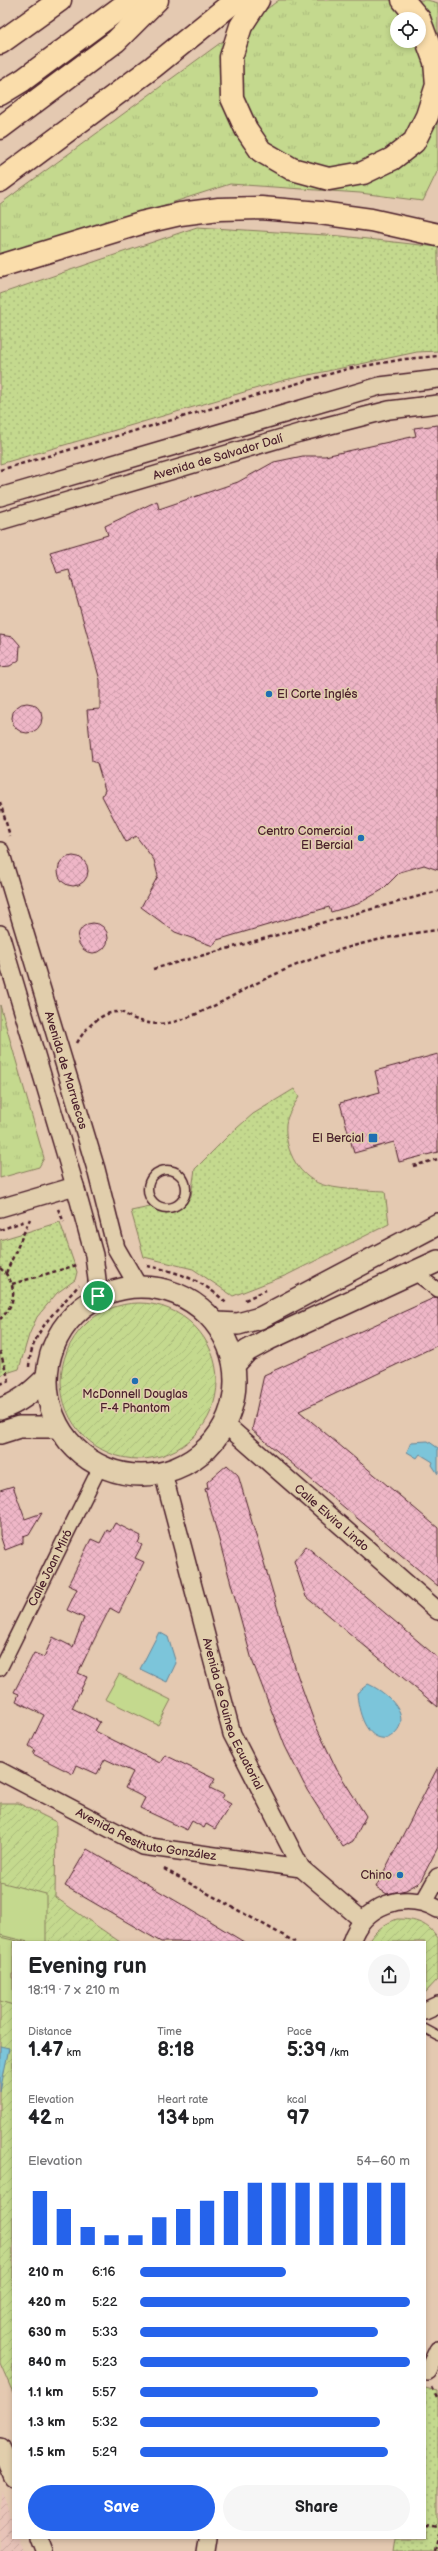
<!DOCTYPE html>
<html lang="en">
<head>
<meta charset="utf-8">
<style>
	body { margin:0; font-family:"Balsamiq Sans",sans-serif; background:#f6f6f6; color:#202124; height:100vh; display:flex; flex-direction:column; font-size:15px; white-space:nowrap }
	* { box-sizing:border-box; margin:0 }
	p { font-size:13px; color:#757577 }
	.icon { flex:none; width:22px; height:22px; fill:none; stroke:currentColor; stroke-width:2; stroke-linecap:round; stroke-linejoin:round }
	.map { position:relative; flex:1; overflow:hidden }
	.details { position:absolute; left:12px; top:1941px; width:414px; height:598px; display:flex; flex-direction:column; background:#fff; border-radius:0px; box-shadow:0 2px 6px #0003 }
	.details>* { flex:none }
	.tools { position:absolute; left:390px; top:12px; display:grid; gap:8px }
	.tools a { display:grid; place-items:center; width:36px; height:36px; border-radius:50%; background:#fff; box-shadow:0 2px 6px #0003; font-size:20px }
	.pin { position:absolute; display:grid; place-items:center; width:34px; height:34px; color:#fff; margin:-17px; border:2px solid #fff; border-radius:50%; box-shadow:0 1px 4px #0007 }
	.round { display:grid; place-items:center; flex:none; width:42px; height:42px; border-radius:21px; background:#f6f6f6 }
	.summary { display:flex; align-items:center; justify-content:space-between; height:68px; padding:0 16px }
	h1 { font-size:22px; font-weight:700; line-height:30px }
	.metrics { display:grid; grid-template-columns:repeat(3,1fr); gap:6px; height:68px; padding:4px 16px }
	.metrics div { display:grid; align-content:center }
	.metrics b { font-size:20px; font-weight:700 }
	.metrics small { font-size:11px; font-weight:400 }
	.metrics p { font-size:11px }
	.chart { height:112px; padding:8px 16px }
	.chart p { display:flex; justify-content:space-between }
	.chart svg { width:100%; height:72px; margin-top:4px; stroke:#2563eb; stroke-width:6 }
	.primary-button { display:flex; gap:8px; margin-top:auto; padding:8px 16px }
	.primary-button a { flex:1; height:46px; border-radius:24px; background:#2563eb; color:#fff; font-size:16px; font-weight:700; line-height:46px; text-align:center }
	.primary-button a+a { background:#f6f6f6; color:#202124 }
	ul { padding:0 16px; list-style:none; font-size:13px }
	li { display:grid; grid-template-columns:64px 48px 1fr; align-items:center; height:30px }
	li i { height:10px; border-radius:5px; background:#2563eb }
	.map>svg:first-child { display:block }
</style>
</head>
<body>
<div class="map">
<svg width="438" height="2551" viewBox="0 0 438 2551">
	<defs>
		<pattern id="industrial-furrows" width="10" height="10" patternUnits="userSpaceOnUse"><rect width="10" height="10" fill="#e7c3b8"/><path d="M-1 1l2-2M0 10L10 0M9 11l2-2" fill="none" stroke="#c8a79e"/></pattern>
		<pattern id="grass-tufts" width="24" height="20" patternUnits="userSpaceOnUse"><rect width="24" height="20" fill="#c4d98e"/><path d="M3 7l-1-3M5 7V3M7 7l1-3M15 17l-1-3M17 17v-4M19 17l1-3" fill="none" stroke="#aaba7b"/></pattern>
		<pattern id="park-dots" width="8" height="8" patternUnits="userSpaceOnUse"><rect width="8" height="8" fill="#c4d98e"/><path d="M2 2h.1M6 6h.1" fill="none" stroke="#aaba7b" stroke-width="1.8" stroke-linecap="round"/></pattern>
		<pattern id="garden-furrows" width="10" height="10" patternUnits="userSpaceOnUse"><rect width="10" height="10" fill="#c4d98e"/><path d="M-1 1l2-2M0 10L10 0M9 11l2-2" fill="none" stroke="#aaba7b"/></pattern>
		<pattern id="building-cross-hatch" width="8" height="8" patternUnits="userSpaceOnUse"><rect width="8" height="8" fill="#efb6c7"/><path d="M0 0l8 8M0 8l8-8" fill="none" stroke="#ce9cab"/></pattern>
	</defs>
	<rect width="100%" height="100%" fill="#e4c9b1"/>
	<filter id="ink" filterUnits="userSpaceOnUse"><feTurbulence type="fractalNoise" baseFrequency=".025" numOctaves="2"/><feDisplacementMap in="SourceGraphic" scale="8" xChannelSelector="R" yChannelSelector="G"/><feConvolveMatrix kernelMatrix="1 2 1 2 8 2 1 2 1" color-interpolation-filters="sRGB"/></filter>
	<g filter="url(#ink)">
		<polygon fill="url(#industrial-furrows)" points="0,2490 13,2524 13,2538 18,2538 23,2551 0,2551"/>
		<g fill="url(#grass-tufts)" stroke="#877c5c" fill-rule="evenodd">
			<path d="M 279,0 L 427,0 L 438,3 L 438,170 L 423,201 L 360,193 L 230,184 L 0,258 L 0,204 ZM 397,19 L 419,19 L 419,41 L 397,41 Z"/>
			<polygon points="0,1005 44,1158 39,1167 0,1178"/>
		</g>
		<g fill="url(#park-dots)" stroke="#877c5c">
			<polygon points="197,227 341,236 438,247 438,351 417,352 285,380 0,464 0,294"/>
			<path d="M 294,1089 L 299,1097 C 294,1105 287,1115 286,1124 C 284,1151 300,1180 327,1186 C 345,1190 366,1190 385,1191 L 389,1224 L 287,1275 L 233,1296 L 193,1269 L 144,1257 L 131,1211 L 150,1207 L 166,1213 L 185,1205 L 191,1196 L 195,1169 L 229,1135 L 253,1114 Z"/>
			<polygon points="60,1222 77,1272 75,1280 57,1293 37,1317 29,1335 19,1369 0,1375 0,1240"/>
			<polygon points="425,2388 438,2391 438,2551 394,2551 396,2538 425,2538"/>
		</g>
		<g fill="url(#garden-furrows)" stroke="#877c5c">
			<circle cx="139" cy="1381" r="78"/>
			<polygon points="0,1803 18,1803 56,1822 55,1897 120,1942 13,1942 13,2393 0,2363"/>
			<path d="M 397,1919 C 415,1919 428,1923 438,1938 L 438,1979 L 425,1993 L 425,1942 L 368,1942 C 376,1930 384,1924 397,1919 Z"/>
		</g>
		<g fill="#c4d98e" stroke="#877c5c">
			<polygon points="119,1674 171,1700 158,1725 105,1699"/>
			<polygon points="0,1882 46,1894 46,1942 28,1942 0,1935"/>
			<polygon points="0,1937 21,1942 13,1942 13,2005 0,2001"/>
		</g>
		<g fill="#7bc5da" stroke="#678394">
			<polygon points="428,1441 438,1448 438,1474 432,1465 433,1462 420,1454 417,1458 407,1452 411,1442"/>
			<polygon points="159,1632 168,1637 176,1663 167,1682 140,1669"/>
			<path d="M 368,1684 C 389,1693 418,1721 388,1738 C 365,1742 358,1709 357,1693 Z"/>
			<polygon points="0,2046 9,2048 0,2092"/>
		</g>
		<g fill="url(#building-cross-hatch)" stroke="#4a1f2b">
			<polygon points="438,425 438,870 424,865 400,872 382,890 358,904 331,912 329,907 217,940 213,946 175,932 141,907 158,876 154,860 136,836 126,842 102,796 105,790 97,763 92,761 87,710 100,709 100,680 69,570 57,573 50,552 108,535 105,526 157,501 159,509 238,482 274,462 303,456 325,456 416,436 414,428"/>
			<polygon points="0,635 13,637 20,645 19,660 10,666 0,667"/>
			<circle cx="27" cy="718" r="15"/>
			<circle cx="73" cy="871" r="15"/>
			<circle cx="93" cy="938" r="15"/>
			<polygon points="438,1054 438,1152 399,1162 394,1142 354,1153 340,1103 380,1092 375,1071"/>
			<polygon points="436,1297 438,1298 438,1345 299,1411 438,1528 438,1586 252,1430 264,1375"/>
			<polygon points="227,1465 238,1475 297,1674 315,1724 337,1770 366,1816 353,1841 343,1847 307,1790 285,1746 252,1660 205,1489 208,1488 207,1482"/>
			<polygon points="13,1486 25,1519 42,1513 29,1535 23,1537 23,1543 5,1550 0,1535 0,1490"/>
			<polygon points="115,1523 141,1536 138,1543 142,1545 135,1558 144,1562 119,1613 110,1608 88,1652 78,1673 87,1677 72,1708 100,1722 95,1731 129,1748 160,1763 165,1755 215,1779 210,1788 224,1795 222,1799 231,1804 215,1829 206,1824 204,1828 192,1821 187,1830 140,1808 145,1798 125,1788 133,1772 105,1759 97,1774 77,1765 73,1774 33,1754 35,1750 29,1746 44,1715 16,1701 19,1694 14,1692 34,1653 44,1657 53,1637 73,1647 84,1618 67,1610 77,1589 68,1585 91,1539 100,1543 107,1530 110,1532"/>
			<polygon points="306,1546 438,1658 438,1707 306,1597 294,1561"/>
			<polygon points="438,1767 438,1847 420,1882 406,1890 387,1894 376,1887"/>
			<polygon points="87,1849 188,1908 244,1942 161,1942 65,1886"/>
		</g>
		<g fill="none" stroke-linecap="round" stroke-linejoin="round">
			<defs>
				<g id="service">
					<circle cx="167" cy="1189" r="19"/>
					<polyline points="425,2029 438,2036"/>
				</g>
				<g id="pedestrian">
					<polyline points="415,1273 438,1290"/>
					<path id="s1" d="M 0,1669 L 100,1467"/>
				</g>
				<g id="minor">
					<polyline points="0,497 380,386 438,379"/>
					<path id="s2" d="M 0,521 L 299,433 L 389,410 L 438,404"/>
					<path id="s3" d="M 0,851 L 96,1169 L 116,1248 L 138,1286"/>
					<polyline points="0,934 75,1186 94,1255 99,1296"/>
					<polyline points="0,1208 75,1186"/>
					<path id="s4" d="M 225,1424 L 438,1611"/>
					<path id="s5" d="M 163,1473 L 232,1734 L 301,1868 L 362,1920"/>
					<path id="s6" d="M 0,1771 L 143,1846 L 301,1868"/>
					<polyline points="424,1902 438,1877"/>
					<path d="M 351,1942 C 363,1905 404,1890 438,1909"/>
					<polyline points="425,2011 438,2005"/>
					<polyline points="428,2371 438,2350"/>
					<polyline points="0,2447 13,2477"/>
					<polyline points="39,2538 44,2551"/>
					<polyline points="206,2551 208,2538"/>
				</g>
				<g id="tertiary">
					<circle cx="141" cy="1381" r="94"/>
					<polyline points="217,1323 238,1324 260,1318 438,1224"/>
					<polyline points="234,1365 247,1351 269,1339 438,1261"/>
					<path d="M 0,1409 C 19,1403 32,1392 46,1378"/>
					<polyline points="0,1433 19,1427 57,1427"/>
				</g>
				<g id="motorway">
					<polyline points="258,0 241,26 231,57 232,98 246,129 261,151 292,169 329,179 363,173 392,159 414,142 427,116 437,85 435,62 419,19"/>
					<polyline points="403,0 419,19"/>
					<polyline points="0,43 60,0"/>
					<polyline points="0,94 23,80 131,0"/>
					<polyline points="0,128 116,41 157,0"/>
					<polyline points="0,181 153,67 236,0"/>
					<polyline points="0,266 141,223 180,214 219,209 261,208 320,213 371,220 438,235"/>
				</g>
			</defs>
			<use href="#service" stroke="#4a1f2b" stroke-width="11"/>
			<use href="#pedestrian" stroke="#4a1f2b" stroke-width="16"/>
			<use href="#minor" stroke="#4a1f2b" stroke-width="20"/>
			<use href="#tertiary" stroke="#4a1f2b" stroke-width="24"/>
			<use href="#motorway" stroke="#4a1f2b" stroke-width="25"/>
			<g stroke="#4a1f2b" stroke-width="2.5" stroke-dasharray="4 3" stroke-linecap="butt">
				<polyline points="0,470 347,369 405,359 438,356"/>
				<polyline points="0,802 10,836"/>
				<polyline points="153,969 438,891"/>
				<path d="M 77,1043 C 85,1028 102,1011 119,1012 C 123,1012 126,1015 130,1017 C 145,1024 160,1026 177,1021 C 207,1012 231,996 259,982 C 315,954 375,937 438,930"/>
				<polyline points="413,1166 438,1159"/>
				<polyline points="58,1209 64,1222"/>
				<polyline points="0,1230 25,1221"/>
				<path d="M 147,1266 C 176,1271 205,1281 226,1303"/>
				<path d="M 0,1268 C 18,1283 17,1304 0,1319"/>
				<polyline points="6,1273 30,1219"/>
				<polyline points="12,1284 77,1265"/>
				<polyline points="245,1300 266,1290"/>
				<polyline points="0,1351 9,1381"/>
				<path d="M 29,1367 C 31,1330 57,1311 79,1285"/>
				<polyline points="0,1384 9,1381"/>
				<polyline points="164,1869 295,1942"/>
				<polyline points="432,2387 438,2399"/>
				<polyline points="425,2524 438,2526"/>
				<polyline points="434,2551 438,2533"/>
			</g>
			<use href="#service" stroke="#e1ceac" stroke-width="8"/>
			<use href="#pedestrian" stroke="#e1ceac" stroke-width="13"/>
			<use href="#minor" stroke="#e1ceac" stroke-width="17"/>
			<use href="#tertiary" stroke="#e1ceac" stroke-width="21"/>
			<use href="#motorway" stroke="#faddab" stroke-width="22"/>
		</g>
	</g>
	<g fill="#1f6fb2" stroke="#e1ceac" stroke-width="1.5">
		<circle cx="269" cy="694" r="4"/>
		<circle cx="361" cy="838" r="4"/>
		<rect x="368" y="1133" width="10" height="10" rx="2"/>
		<circle cx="135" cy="1381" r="4"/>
		<circle cx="400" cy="1875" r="4"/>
	</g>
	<g text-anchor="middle" stroke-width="3" stroke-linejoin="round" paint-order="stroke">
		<g font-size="12" fill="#4a1f2b" stroke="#e1ceac">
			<text dy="4" stroke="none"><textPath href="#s2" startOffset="227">Avenida de Salvador Dalí</textPath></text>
			<text dy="4" stroke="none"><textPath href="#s3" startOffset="229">Avenida de Marruecos</textPath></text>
			<text dy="4" stroke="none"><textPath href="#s4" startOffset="142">Calle Elvira Lindo</textPath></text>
			<text dy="4" stroke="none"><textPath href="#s1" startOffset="113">Calle Joan Miró</textPath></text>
			<text dy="4" stroke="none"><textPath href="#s5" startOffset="251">Avenida de Guinea Ecuatorial</textPath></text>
			<text dy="4" stroke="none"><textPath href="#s6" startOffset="161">Avenida Restituto González</textPath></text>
		</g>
		<g font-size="12" fill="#4a1f2b" stroke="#e1ceac" text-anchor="end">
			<text x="277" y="698" text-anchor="start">El Corte Inglés</text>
			<text x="353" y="835">Centro Comercial<tspan x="353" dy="14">El Bercial</tspan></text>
			<text x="364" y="1142">El Bercial</text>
			<text x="135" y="1398" text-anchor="middle">McDonnell Douglas<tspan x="135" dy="14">F-4 Phantom</tspan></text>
			<text x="392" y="1879">Chino</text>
		</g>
	</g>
</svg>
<div class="tools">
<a><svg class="icon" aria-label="locate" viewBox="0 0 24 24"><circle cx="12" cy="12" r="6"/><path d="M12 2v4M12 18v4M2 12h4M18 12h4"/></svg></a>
</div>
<div class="pin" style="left:98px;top:1296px;background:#1e9e55"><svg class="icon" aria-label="arrive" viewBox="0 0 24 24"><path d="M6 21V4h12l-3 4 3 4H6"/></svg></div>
<section class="details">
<div class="summary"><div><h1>Evening run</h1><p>18:19 · 7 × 210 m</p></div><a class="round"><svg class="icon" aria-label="share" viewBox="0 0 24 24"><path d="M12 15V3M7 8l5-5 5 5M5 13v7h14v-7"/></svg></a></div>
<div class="metrics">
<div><p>Distance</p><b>1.47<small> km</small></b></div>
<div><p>Time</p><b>8:18</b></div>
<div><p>Pace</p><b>5:39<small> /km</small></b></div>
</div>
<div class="metrics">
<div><p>Elevation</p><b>42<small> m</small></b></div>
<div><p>Heart rate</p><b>134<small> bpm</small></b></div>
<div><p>kcal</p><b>97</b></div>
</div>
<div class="chart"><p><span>Elevation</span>54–60 m</p>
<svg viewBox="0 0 160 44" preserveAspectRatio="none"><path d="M5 44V11M15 44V22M25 44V33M35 44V38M45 44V38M55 44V27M65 44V22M75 44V17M85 44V11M95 44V6M105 44V6M115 44V6M125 44V6M135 44V6M145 44V6M155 44V6"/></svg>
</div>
<ul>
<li><b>210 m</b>6:16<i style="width:54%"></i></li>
<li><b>420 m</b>5:22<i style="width:100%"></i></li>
<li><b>630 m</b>5:33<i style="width:88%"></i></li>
<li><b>840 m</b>5:23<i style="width:100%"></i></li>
<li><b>1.1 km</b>5:57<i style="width:66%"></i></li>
<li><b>1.3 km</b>5:32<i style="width:89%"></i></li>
<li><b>1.5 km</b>5:29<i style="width:92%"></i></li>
</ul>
<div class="primary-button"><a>Save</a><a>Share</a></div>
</section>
</div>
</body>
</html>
